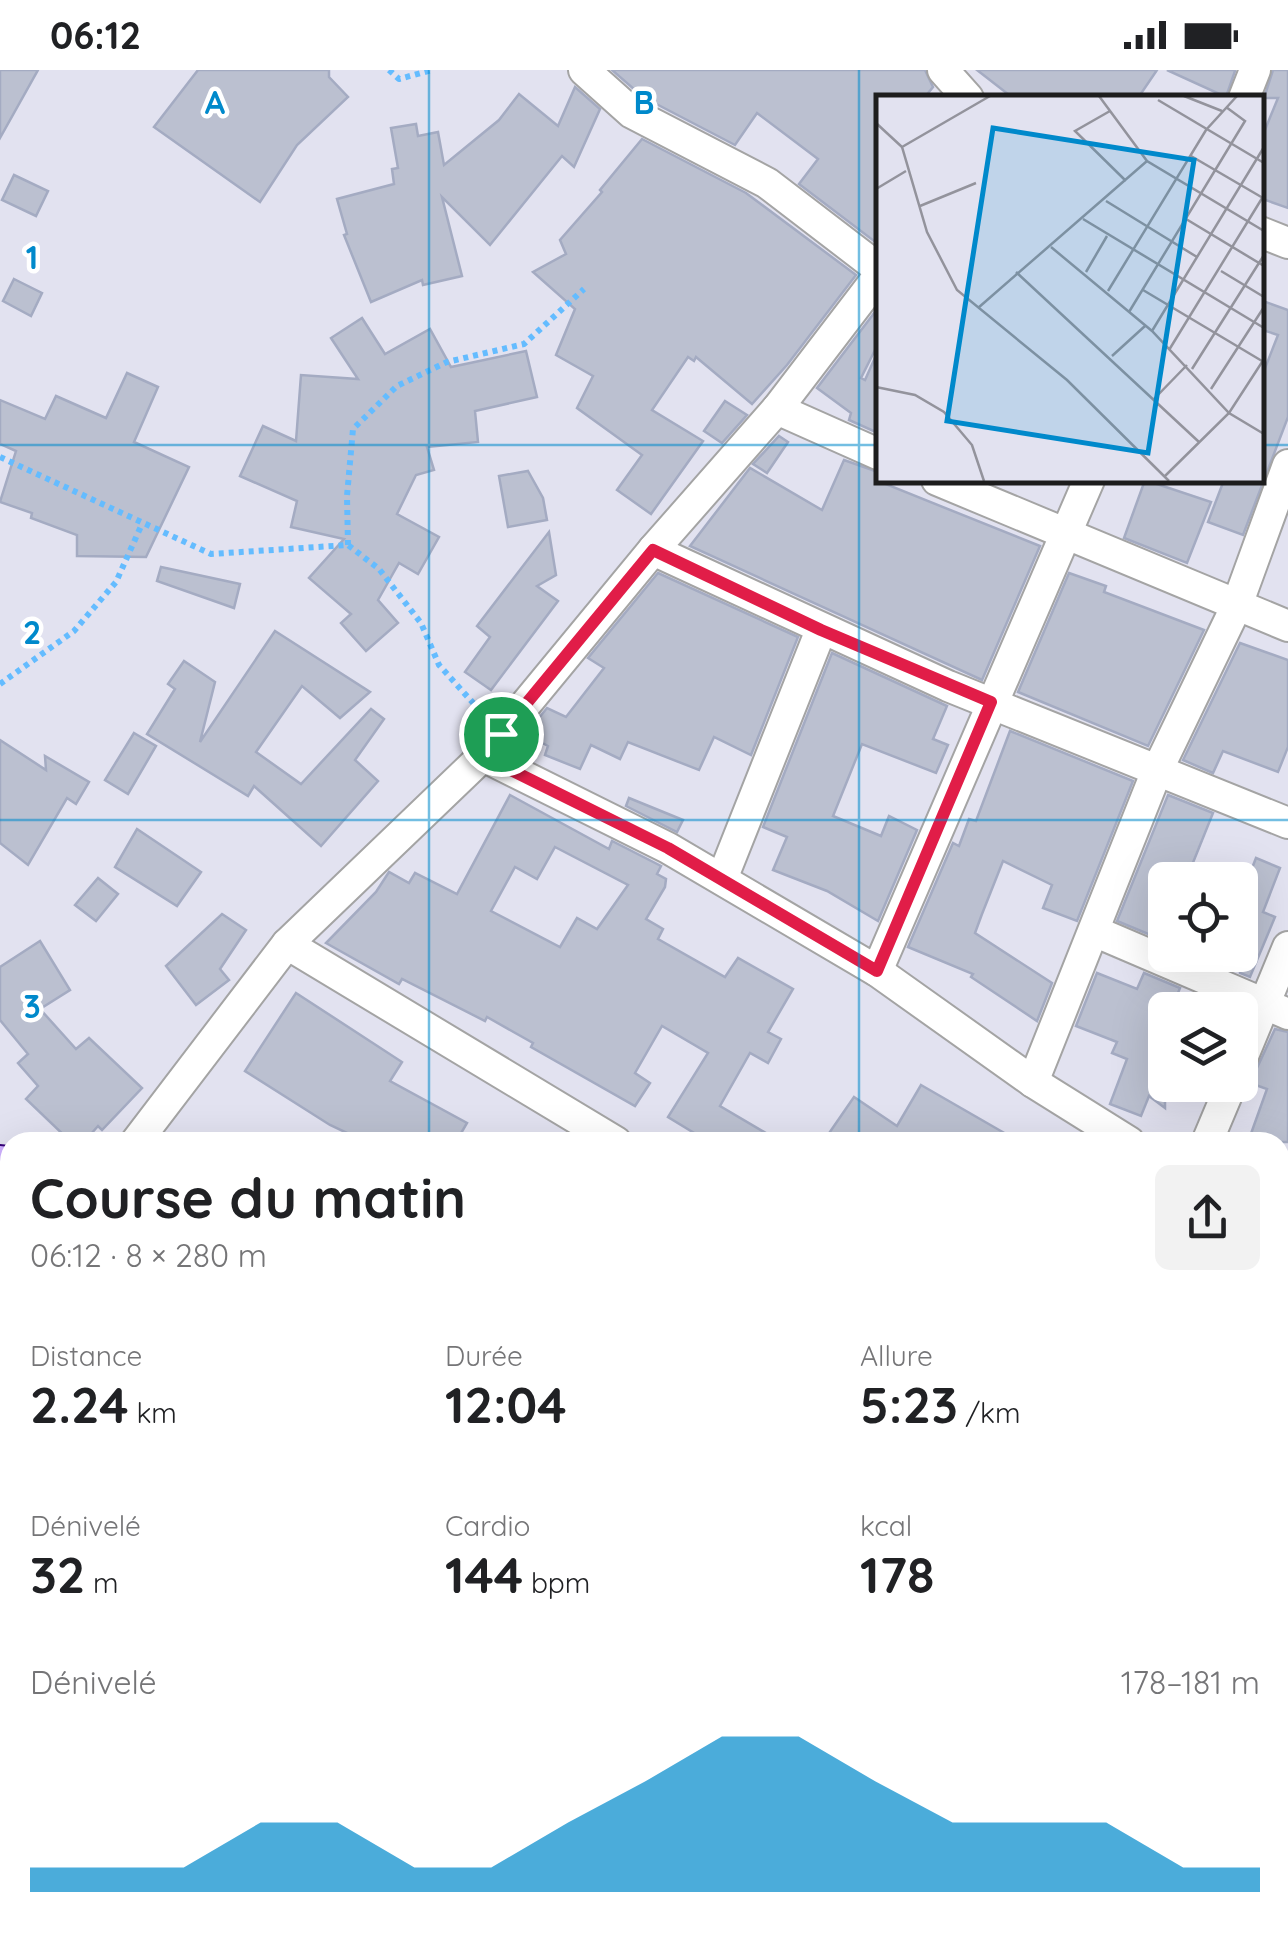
<!DOCTYPE html>
<html lang="fr">
<head>
<meta charset="utf-8">
<style>
	body { margin:0; font-family:Quicksand,sans-serif; background:#f2f2f2; color:#202124; height:100vh; display:flex; flex-direction:column; font-size:38px; white-space:nowrap }
	* { box-sizing:border-box; margin:0 }
	p { font-size:32px; color:#757577 }
	.icon { flex:none; width:55px; height:55px; fill:none; stroke:currentColor; stroke-width:2; stroke-linecap:round; stroke-linejoin:round }
	.map { position:relative; flex:1; overflow:hidden }
	.panel { position:absolute; left:0px; top:1062px; width:1290px; height:812px; display:flex; flex-direction:column; background:#fff; border-radius:30px 30px 0 0; box-shadow:0 10px 40px #0002 }
	.panel>* { flex:none }
	.fabs { position:absolute; left:1148px; top:792px; display:grid; gap:20px }
	.fabs a { display:grid; place-items:center; width:110px; height:110px; border-radius:15px; background:#fff; box-shadow:0 10px 40px #0002; font-size:50px }
	.pin { position:absolute; display:grid; place-items:center; width:85px; height:85px; color:#fff; margin:-42px; border:5px solid #fff; border-radius:50%; box-shadow:0 2px 10px #0007 }
	.round { display:grid; place-items:center; flex:none; width:105px; height:105px; border-radius:15px; background:#f2f2f2 }
	.headline { display:flex; align-items:center; justify-content:space-between; height:170px; padding:0 30px }
	h1 { font-size:55px; font-weight:700; line-height:75px }
	.stats { display:grid; grid-template-columns:repeat(3,1fr); gap:15px; height:170px; padding:10px 30px }
	.stats div { display:grid; align-content:center }
	.stats b { font-size:50px; font-weight:700 }
	.stats small { font-size:28px; font-weight:400 }
	.stats p { font-size:28px }
	.chart { height:280px; padding:20px 30px }
	.chart p { display:flex; justify-content:space-between }
	.chart svg { width:100%; height:180px; margin-top:10px; fill:#0089cb; opacity:.7 }
	.status { display:flex; justify-content:space-between; align-items:center; height:70px; padding:0 50px; background:#fff; direction:ltr }
	.status svg { height:28px; fill:currentColor }
	.map>svg:first-child { display:block }
</style>
</head>
<body>
<div class="status"><b>06:12</b><svg viewBox="0 0 49 12"><path d="M0 12V9h3v3zM5 12V6h3v6zM10 12V3h3v9zM15 12V0h3v12zM26 1h20v11H26zM47 4h2v5h-2z"/></svg></div>
<div class="map">
<svg width="1288" height="1874" viewBox="0 0 1288 1874">
	<rect width="100%" height="100%" fill="#e2e2f0"/>
	<g fill="#bbc0d0" stroke="#a4abc2" stroke-width="2.5" fill-rule="evenodd">
		<polygon points="0,0 38,0 0,68"/>
		<polygon points="198,0 329,0 329,7 348,27 297,75 260,132 154,57"/>
		<polygon points="612,0 925,0 933,17 924,28 878,28 878,174 799,114 818,89 757,43 735,75 643,27"/>
		<polygon points="977,0 1157,0 1138,28 1013,28"/>
		<polygon points="1167,0 1233,0 1235,1 1226,27"/>
		<polygon points="1273,0 1288,0 1288,138 1260,128 1260,72 1278,28 1264,28"/>
		<polygon points="575,17 600,39 574,97 562,86 490,175 442,127 462,206 423,215 422,210 371,232 344,165 347,164 337,129 394,114 392,99 398,98 391,58 416,54 418,66 438,62 444,95 499,50 519,24 558,56"/>
		<polygon points="642,69 746,123 856,205 787,295 752,334 696,287 694,291 688,287 652,340 703,371 651,444 617,420 642,385 577,338 593,306 556,285 575,239 533,202 566,184 560,170 602,122 600,120"/>
		<polygon points="14,105 48,121 36,146 2,130"/>
		<polygon points="14,209 42,223 31,246 3,231"/>
		<polygon points="1260,230 1288,240 1288,347 1243,465 1208,452 1224,410 1260,410 1260,311 1278,265 1260,259"/>
		<polygon points="878,238 878,274 861,308 865,310 878,281 878,363 849,350 851,343 817,318"/>
		<polygon points="362,248 385,284 430,259 451,297 526,281 537,327 475,341 478,372 427,377 434,400 416,405 397,444 439,467 418,504 399,493 378,530 398,553 366,581 341,553 351,544 309,508 344,469 291,457 297,431 240,406 263,356 296,371 301,305 358,309 331,268"/>
		<polygon points="127,303 158,317 134,372 189,397 146,487 77,486 77,465 31,448 32,443 0,432 16,381 0,374 0,330 45,349 56,326 106,348"/>
		<polygon points="725,331 747,345 722,373 704,361"/>
		<polygon points="779,366 788,372 767,403 753,394"/>
		<polygon points="844,390 878,402 878,411 1040,476 982,610 690,476 750,398 822,440"/>
		<polygon points="528,401 543,428 547,450 508,457 499,406"/>
		<polygon points="1145,410 1211,432 1187,493 1124,468"/>
		<polygon points="549,462 556,505 537,516 558,531 491,620 465,602 490,567 477,556"/>
		<polygon points="161,497 240,514 234,538 157,511"/>
		<polygon points="658,503 798,567 751,685 714,667 699,700 628,672 620,689 591,675 580,699 545,685 548,676 526,664 547,638 566,647 604,598 588,588"/>
		<polygon points="1069,503 1106,516 1104,522 1204,560 1148,676 1018,622"/>
		<polygon points="275,561 370,622 340,648 302,616 256,682 301,714 371,639 384,649 355,690 378,711 321,776 254,716 248,726 147,664 175,619 168,614 184,591 215,612 200,672"/>
		<polygon points="1240,573 1288,590 1288,677 1278,702 1223,681 1213,703 1183,690"/>
		<polygon points="832,583 947,636 933,669 948,675 936,703 862,674 833,746 881,766 889,746 917,760 878,851 827,821 773,800 787,767 763,757"/>
		<polygon points="1010,661 1133,711 1077,851 1043,838 1052,815 1003,791 982,844 975,863 1052,913 1037,951 971,907 973,904 908,877 953,773 959,776 969,749 976,751"/>
		<polygon points="134,663 156,676 128,724 105,710"/>
		<polygon points="0,670 46,700 45,686 89,712 76,734 67,728 28,795 0,773"/>
		<path d="M 510,725 L 609,779 L 612,771 L 661,796 L 657,804 L 666,809 L 665,817 L 646,849 L 663,859 L 658,869 L 725,907 L 738,888 L 793,919 L 768,962 L 781,969 L 768,993 L 750,983 L 720,1036 L 781,1072 L 709,1072 L 668,1047 L 708,983 L 662,956 L 635,1003 L 650,1013 L 635,1036 L 531,977 L 533,973 L 487,947 L 485,951 L 402,909 L 399,914 L 326,873 L 376,822 L 389,802 L 409,813 L 415,803 L 457,824 ZM 555,777 L 628,815 L 597,859 L 577,848 L 560,877 L 491,841 L 515,797 L 537,809 Z"/>
		<polygon points="1168,725 1213,743 1186,810 1165,810 1165,871 1117,851"/>
		<polygon points="629,728 683,750 677,762 626,736"/>
		<polygon points="137,759 201,802 177,836 115,797"/>
		<polygon points="1256,788 1280,798 1263,842 1275,847 1250,907 1240,903 1240,829"/>
		<polygon points="98,808 118,824 96,851 75,835"/>
		<polygon points="222,844 246,860 220,899 229,910 196,935 166,896"/>
		<polygon points="40,871 70,920 40,939 76,979 89,968 142,1018 102,1060 98,1056 84,1072 71,1072 26,1029 38,1016 18,993 28,984 0,950 0,897"/>
		<polygon points="1097,903 1137,919 1144,903 1180,918 1171,940 1165,940 1165,1038 1149,1026 1141,1046 1110,1034 1127,989 1112,983 1117,972 1076,956"/>
		<polygon points="296,923 402,992 390,1011 467,1053 456,1072 366,1072 330,1055 245,1001"/>
		<polygon points="1275,959 1288,962 1288,1072 1248,1072 1267,1019 1250,1013"/>
		<polygon points="921,1015 1020,1072 823,1072 854,1027 897,1056"/>
	</g>
	<g fill="none" stroke-linecap="round" stroke-linejoin="round">
		<defs>
			<g id="street">
				<polyline points="584,0 632,43 767,113 878,198"/>
				<polyline points="943,0 968,28"/>
				<polyline points="1244,28 1255,0"/>
				<polyline points="1260,162 1288,173"/>
				<polyline points="777,339 878,384"/>
				<polyline points="937,410 1288,556"/>
				<polyline points="653,480 948,616 1288,753"/>
				<polyline points="483,686 668,778 877,901 1033,1012 1129,1072"/>
				<polyline points="722,809 821,560"/>
				<polyline points="1094,861 1288,944"/>
				<polyline points="287,874 616,1072"/>
				<polyline points="877,901 1089,410"/>
				<polyline points="1240,993 1288,877"/>
				<polyline points="1033,1012 1156,703 1237,535 1288,395"/>
				<polyline points="136,1072 287,874 483,686 653,480 777,339 878,207"/>
				<polyline points="1207,1072 1231,1015"/>
				<polyline points="1280,1181 1288,1187"/>
				<polyline points="1280,1522 1288,1511"/>
				<polyline points="0,1839 10,1846"/>
				<polyline points="38,1865 52,1874"/>
			</g>
			<g id="secondary">
				<polyline points="0,1097 10,1104"/>
				<polyline points="1217,1865 1229,1874"/>
			</g>
		</defs>
		<use href="#street" stroke="#a4a4a4" stroke-width="34"/>
		<use href="#secondary" stroke="#350079" stroke-width="46"/>
		<g stroke="#64bcff" stroke-width="6" stroke-dasharray="5 5" stroke-linecap="butt">
			<polyline points="389,0 399,9 432,0"/>
			<polyline points="0,387 211,484 348,475 379,499 421,553 439,595 483,644"/>
			<polyline points="348,475 347,426 353,359 397,316 447,292 524,274 584,219"/>
			<polyline points="0,614 74,561 116,512 142,454"/>
			<polyline points="1280,1586 1288,1574"/>
			<polyline points="102,1874 112,1865"/>
			<polyline points="590,1874 599,1865"/>
		</g>
		<use href="#street" stroke="#fff" stroke-width="30"/>
		<use href="#secondary" stroke="#cfb1ff" stroke-width="42"/>
	</g>
	<g fill="none" stroke-linecap="round" stroke-linejoin="round">
		<defs>
			<polygon id="route" points="653,480 821,560 991,632 877,901 668,778 483,686"/>
		</defs>
		<use href="#route" stroke="#fff" stroke-width="20"/>
		<use href="#route" stroke="#e11d48" stroke-width="12"/>
	</g>
	<path fill="none" stroke="#0089cb" stroke-width="2.5" stroke-opacity="0.55" d="M 429,0 L 429,1072M 859,0 L 859,1072M 0,375 L 878,375M 1260,375 L 1288,375M 0,750 L 1288,750M 0,1124 L 10,1124M 1280,1124 L 1288,1124M 0,1499 L 10,1499M 1280,1499 L 1288,1499M 429,1865 L 429,1874M 859,1865 L 859,1874"/>
	<g transform="translate(876 25)">
		<rect width="388" height="388" fill="#e2e2f0"/>
		<path fill="none" stroke="#93939c" stroke-width="2.5" d="M 223,1 L 271,66 L 388,136M 308,1 L 346,16M 282,5 L 388,68M 234,16 L 199,36 L 250,86M 0,28 L 26,52 L 51,137 L 81,195 L 191,285 L 293,386M 26,52 L 114,1M 315,61 L 387,103M 0,94 L 30,76M 230,106 L 321,162M 44,111 L 100,88M 207,124 L 388,233M 310,124 L 388,171M 175,152 L 276,236 L 353,318 L 388,339M 345,176 L 388,202M 140,177 L 323,347M 210,177 L 231,141M 267,195 L 386,266M 232,196 L 330,35 L 361,1M 102,213 L 271,66M 253,217 L 369,26 L 350,12M 276,236 L 388,52M 293,255 L 388,100M 236,261 L 269,231M 316,274 L 388,160M 0,292 L 39,300 L 68,317 L 96,350 L 108,386M 335,294 L 388,212M 278,304 L 311,270M 289,381 L 353,318 L 388,264"/>
		<path fill="#0089cb" fill-opacity="0.15" stroke="#0089cb" stroke-width="5" d="M 117,33 L 318,65 L 272,358 L 71,326 Z"/>
		<rect width="388" height="388" fill="none" stroke="#1d1d1d" stroke-width="5"/>
	</g>
	<g font-size="32" text-anchor="middle" font-weight="bold" fill="#0089cb" stroke="#fff" stroke-width="9" stroke-linejoin="round" paint-order="stroke">
		<text x="215" y="44">A</text>
		<text x="644" y="44">B</text>
		<text x="32" y="199">1</text>
		<text x="32" y="574">2</text>
		<text x="32" y="948">3</text>
	</g>
</svg>
<div class="fabs">
<a><svg class="icon" aria-label="locate" viewBox="0 0 24 24"><circle cx="12" cy="12" r="6"/><path d="M12 2v4M12 18v4M2 12h4M18 12h4"/></svg></a>
<a><svg class="icon" aria-label="layers" viewBox="0 0 24 24"><path d="M12 4l9 5-9 5-9-5zM3 14l9 5 9-5"/></svg></a>
</div>
<div class="pin" style="left:501px;top:664px;background:#1e9e55"><svg class="icon" aria-label="arrive" viewBox="0 0 24 24"><path d="M6 21V4h12l-3 4 3 4H6"/></svg></div>
<section class="panel">
<div class="headline"><div><h1>Course du matin</h1><p>06:12 · 8 × 280 m</p></div><a class="round"><svg class="icon" aria-label="share" viewBox="0 0 24 24"><path d="M12 15V3M7 8l5-5 5 5M5 13v7h14v-7"/></svg></a></div>
<div class="stats">
<div><p>Distance</p><b>2.24<small> km</small></b></div>
<div><p>Durée</p><b>12:04</b></div>
<div><p>Allure</p><b>5:23<small> /km</small></b></div>
</div>
<div class="stats">
<div><p>Dénivelé</p><b>32<small> m</small></b></div>
<div><p>Cardio</p><b>144<small> bpm</small></b></div>
<div><p>kcal</p><b>178</b></div>
</div>
<div class="chart"><p><span>Dénivelé</span>178–181 m</p>
<svg viewBox="0 0 160 44" preserveAspectRatio="none"><path d="M0 44V38L10 38L20 38L30 27L40 27L50 38L60 38L70 27L80 17L90 6L100 6L110 17L120 27L130 27L140 27L150 38L160 38V44z"/></svg>
</div>
</section>
</div>
</body>
</html>
